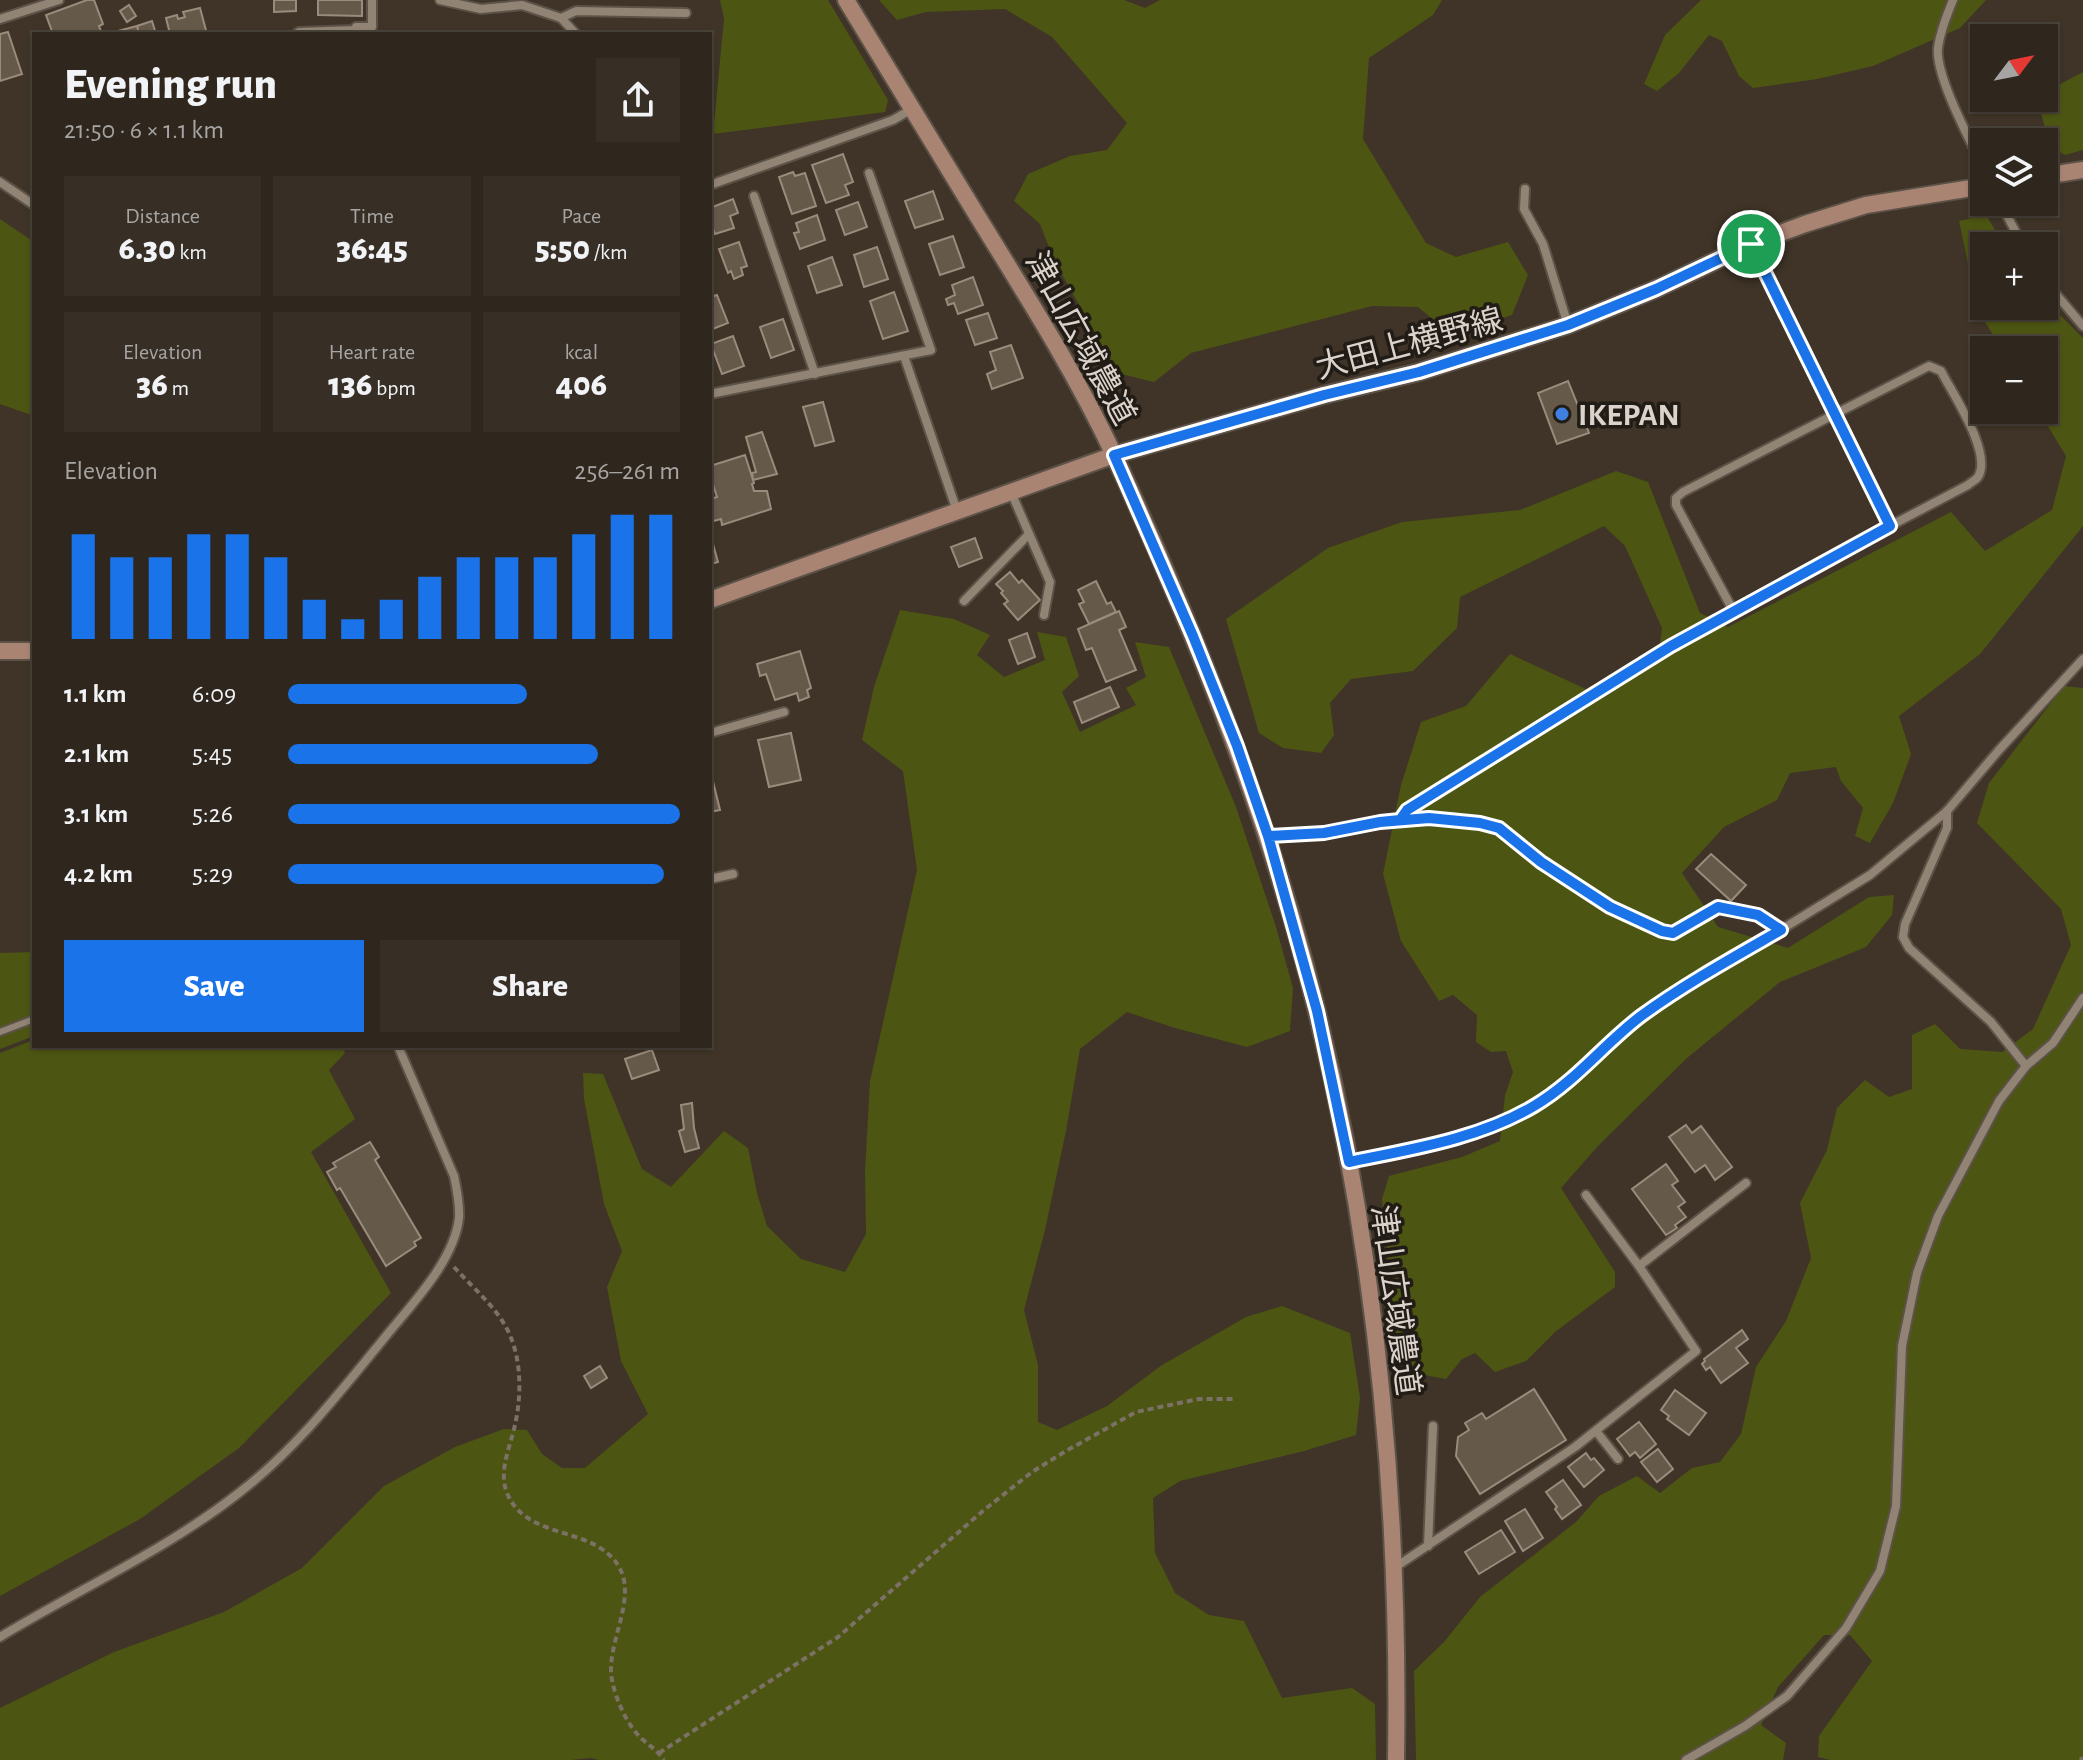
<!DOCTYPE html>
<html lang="en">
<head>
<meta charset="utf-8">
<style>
	body { margin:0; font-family:"Alegreya Sans","Noto Sans JP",sans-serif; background:#372f26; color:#f1f3f6; height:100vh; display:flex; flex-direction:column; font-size:30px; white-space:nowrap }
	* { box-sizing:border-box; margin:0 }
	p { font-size:26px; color:#a7a5a4 }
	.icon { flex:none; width:44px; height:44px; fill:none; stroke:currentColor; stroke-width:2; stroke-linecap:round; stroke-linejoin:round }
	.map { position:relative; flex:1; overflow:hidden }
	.drawer { position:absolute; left:32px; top:32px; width:680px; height:1016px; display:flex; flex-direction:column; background:#2f271d; border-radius:0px; box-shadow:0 2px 6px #0004,0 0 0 2px #4a443b }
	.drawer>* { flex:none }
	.needle { width:52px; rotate:58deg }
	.controls { position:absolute; left:1970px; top:24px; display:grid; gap:16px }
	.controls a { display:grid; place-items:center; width:88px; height:88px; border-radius:0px; background:#2f271d; box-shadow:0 2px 6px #0004,0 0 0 2px #4a443b; font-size:40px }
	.pin { position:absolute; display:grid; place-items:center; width:68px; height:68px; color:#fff; margin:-34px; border:4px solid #fff; border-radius:50%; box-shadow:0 2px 8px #0007 }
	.round { display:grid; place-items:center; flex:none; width:84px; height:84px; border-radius:0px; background:#372f26 }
	.overview { display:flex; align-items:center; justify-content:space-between; height:136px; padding:0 32px }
	h1 { font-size:44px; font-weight:800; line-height:60px }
	.figures { display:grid; grid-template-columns:repeat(3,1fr); gap:12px; height:136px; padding:8px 32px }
	.figures div { display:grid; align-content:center; border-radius:0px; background:#372f26; text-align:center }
	.figures b { font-size:34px; font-weight:800 }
	.figures small { font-size:22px; font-weight:400 }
	.figures p { font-size:22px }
	.chart { height:224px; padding:16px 32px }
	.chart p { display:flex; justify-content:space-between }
	.chart svg { width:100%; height:144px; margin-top:8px; stroke:#1a73e8; stroke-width:6 }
	.cta { display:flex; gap:16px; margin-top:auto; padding:16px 32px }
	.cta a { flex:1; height:92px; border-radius:0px; background:#1a73e8; color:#fff; font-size:32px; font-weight:800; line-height:92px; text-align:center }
	.cta a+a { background:#372f26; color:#f1f3f6 }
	ul { padding:0 32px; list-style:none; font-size:26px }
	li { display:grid; grid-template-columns:128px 96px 1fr; align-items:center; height:60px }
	li i { height:20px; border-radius:10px; background:#1a73e8 }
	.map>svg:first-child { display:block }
</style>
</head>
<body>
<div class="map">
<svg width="2083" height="1760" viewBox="0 0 2083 1760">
	<rect width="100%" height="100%" fill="#3f3427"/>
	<g fill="#4d5513">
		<polygon points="720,0 828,0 888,100 885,112 713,134 724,19"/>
		<polygon points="879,0 1124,0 1145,8 1160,0 1442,0 1433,15 1369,58 1363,139 1426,243 1456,257 1508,242 1528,275 1512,315 1452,335 1418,307 1372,306 1191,353 1154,382 1117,373 1054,260 1040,224 1014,201 1028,174 1070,156 1107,150 1127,123 1052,37 1005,9 926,12 897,20"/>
		<polygon points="1701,0 1986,0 1960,28 1873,66 1817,79 1753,88 1739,76 1722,41 1709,35 1679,73 1657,91 1644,84 1665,35"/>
		<polygon points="2083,72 2083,150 2065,155 2050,146 2039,106 2051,89"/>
		<polygon points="1986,215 2005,246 1984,246 1984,306 2044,306 2044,299 2083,338 2083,526 1980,654 1899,716 1911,754 1893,803 1870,843 1855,836 1863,808 1841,781 1836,767 1790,773 1777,800 1724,827 1682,873 1718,927 1788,948 1869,897 1894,895 1892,915 1866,947 1780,982 1687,1058 1598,1146 1561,1188 1615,1272 1615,1287 1555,1332 1526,1361 1495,1372 1475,1353 1462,1359 1446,1379 1408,1372 1396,1341 1382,1199 1389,1176 1462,1157 1500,1141 1505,1095 1513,1072 1506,1051 1491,1052 1476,1042 1477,1015 1453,995 1439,1001 1401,941 1383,874 1401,785 1421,722 1466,706 1510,654 1603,697 1658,658 1662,628 1625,546 1604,526 1460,597 1457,628 1413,671 1351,679 1330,703 1334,735 1321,753 1283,748 1259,733 1226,619 1328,548 1402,522 1520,510 1616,471 1648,482 1700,613 1728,627 1951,512 1985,551 2052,510 2066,456 2038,410 2044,410 2044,350 2002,350 1978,310 1959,221"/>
		<polygon points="0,219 34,242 34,416 0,404"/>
		<polygon points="900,610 954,619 990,635 977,655 1004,677 1045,660 1037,632 1066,637 1079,676 1062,692 1080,732 1136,705 1126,688 1146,677 1135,642 1169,647 1236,807 1276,927 1293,988 1290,1031 1247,1047 1175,1028 1127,1012 1080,1049 1066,1131 1045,1230 1024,1310 1038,1365 1038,1422 1057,1430 1107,1406 1162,1365 1246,1317 1282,1306 1350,1333 1360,1398 1356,1435 1304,1451 1180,1481 1153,1498 1155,1553 1175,1593 1209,1615 1244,1621 1282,1698 1352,1688 1375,1704 1376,1760 599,1760 591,1758 571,1760 0,1760 0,1708 114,1652 224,1612 302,1568 384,1486 455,1447 504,1429 527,1430 542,1454 562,1468 585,1468 648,1414 621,1361 607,1287 622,1251 604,1204 584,1099 583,1073 603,1074 642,1169 671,1187 724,1131 748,1148 757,1193 767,1226 801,1259 845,1272 866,1234 865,1171 870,1081 917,870 903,771 862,740 874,687"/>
		<polygon points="2064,686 2083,688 2083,1760 1830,1760 1818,1757 1819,1736 1872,1661 1850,1635 1824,1635 1778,1687 1761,1725 1786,1743 1783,1760 1416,1760 1414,1671 1444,1642 1480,1597 1576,1522 1599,1496 1637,1476 1660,1493 1692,1468 1720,1462 1741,1434 1756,1367 1786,1321 1811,1258 1800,1203 1827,1150 1837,1108 1865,1080 1889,1097 1912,1089 1912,1035 1935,1024 1960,1049 2002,1052 2033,1029 2071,945 2061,909 1977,823 1989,783"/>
		<polygon points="34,952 34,1036 0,1049 0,953"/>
		<polygon points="34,1040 34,1046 342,1046 345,1053 329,1070 355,1119 311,1152 391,1293 239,1448 140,1519 0,1596 0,1053"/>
	</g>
	<g fill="#65594a" stroke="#9a8c7d" stroke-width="2">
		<polygon points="87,0 94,0 103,24 99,26 102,34 53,34 46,15"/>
		<polygon points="274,0 296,0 296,11 274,12"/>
		<polygon points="318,0 362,0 362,16 318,15"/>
		<polygon points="129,5 136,16 127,22 120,11"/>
		<polygon points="200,8 207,34 170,34 166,18 177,15 178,19 185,17 183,12"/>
		<polygon points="152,21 156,34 139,34 137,26"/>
		<polygon points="137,26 139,34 119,34 118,31"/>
		<polygon points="8,32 22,74 0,81 0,34"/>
		<polygon points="843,154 853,182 845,185 849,195 826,203 812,165"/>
		<polygon points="793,172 795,176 805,173 816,206 792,214 779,177"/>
		<polygon points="933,191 943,219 915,228 905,201"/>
		<polygon points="733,199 738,213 730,216 734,228 715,234 710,221 710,208"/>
		<polygon points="858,202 867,227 845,235 836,210"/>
		<polygon points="817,215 825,240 800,249 794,233 799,232 796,223"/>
		<polygon points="953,236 964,267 940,275 929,244"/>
		<polygon points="739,242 747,266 741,268 743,275 734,279 731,271 728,273 719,249"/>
		<polygon points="877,247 888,279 864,287 854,255"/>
		<polygon points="832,257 842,285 817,293 808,266"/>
		<polygon points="973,277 983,305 958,314 954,303 948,305 946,299 955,295 952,285"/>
		<polygon points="894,292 908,331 883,339 870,301"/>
		<polygon points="717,295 728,323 710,330 710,297"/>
		<polygon points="988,313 997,338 975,345 966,320"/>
		<polygon points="783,319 794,350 771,358 760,327"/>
		<polygon points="733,336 744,366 722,374 711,344"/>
		<polygon points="1011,345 1023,378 992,389 987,374 996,370 990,352"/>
		<polygon points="1568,381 1589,433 1557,444 1538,393"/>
		<polygon points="823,402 834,441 815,446 803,407"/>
		<polygon points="762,432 777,474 753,480 752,473 756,472 746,437"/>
		<polygon points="745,455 754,483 752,484 754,491 767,491 771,509 722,525 721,519 710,522 710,499 717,497 710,475 710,466"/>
		<polygon points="975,538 982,558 959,567 951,547"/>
		<polygon points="713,544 718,562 710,564 710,545"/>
		<polygon points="1010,572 1019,583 1022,580 1040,600 1018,620 1004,604 1008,601 1001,593 1003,591 996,584"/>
		<polygon points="1096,581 1107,604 1111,602 1116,612 1089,624 1079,604 1084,602 1078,590"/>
		<polygon points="1119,611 1126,627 1119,630 1136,670 1106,682 1092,648 1086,650 1078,629"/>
		<polygon points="1027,633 1035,657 1018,664 1009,640"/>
		<polygon points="800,651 811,688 807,690 809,697 799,701 797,693 775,700 766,674 760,676 757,664"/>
		<polygon points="1110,687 1119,707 1082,723 1074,702"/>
		<polygon points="791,733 801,780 769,787 758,740"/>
		<polygon points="710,769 720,810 710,812"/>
		<polygon points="1711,854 1746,885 1731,901 1696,869"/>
		<polygon points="652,1050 659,1070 632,1079 625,1059"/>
		<polygon points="692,1103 694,1128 699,1148 685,1152 679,1131 684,1129 681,1105"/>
		<polygon points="1686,1125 1692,1133 1701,1126 1732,1167 1715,1180 1705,1165 1695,1172 1669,1137"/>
		<polygon points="370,1142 379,1157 375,1160 421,1238 414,1242 416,1246 386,1266 340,1188 337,1190 327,1172 336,1167 333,1163"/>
		<polygon points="1666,1164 1678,1181 1672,1185 1685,1202 1678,1207 1686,1217 1675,1225 1677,1228 1666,1235 1632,1189"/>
		<polygon points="1742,1330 1748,1339 1736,1348 1748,1363 1721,1383 1710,1367 1706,1370 1702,1364 1705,1361 1704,1359"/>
		<polygon points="600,1366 607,1378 591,1388 584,1376"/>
		<polygon points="1534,1389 1566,1440 1480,1494 1456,1456 1458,1437 1469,1430 1465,1423 1482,1413 1486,1419"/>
		<polygon points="1675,1390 1706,1413 1689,1435 1667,1419 1669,1416 1661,1410"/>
		<polygon points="1639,1422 1656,1444 1640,1458 1635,1452 1630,1456 1617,1439"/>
		<polygon points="1658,1449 1673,1469 1657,1482 1641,1462"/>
		<polygon points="1586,1453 1591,1460 1594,1458 1604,1470 1584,1487 1568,1467"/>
		<polygon points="1563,1480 1581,1505 1562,1519 1555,1509 1557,1507 1546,1492"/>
		<polygon points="1525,1509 1543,1538 1523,1551 1505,1521"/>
		<polygon points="1501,1530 1515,1552 1479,1574 1465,1552"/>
	</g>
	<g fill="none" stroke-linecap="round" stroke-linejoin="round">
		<defs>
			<polyline id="lane" points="0,1032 34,1019"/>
			<g id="street">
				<polyline points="440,0 481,9 522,5 561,18 576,34"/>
				<path d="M 1953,0 C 1947,15 1940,31 1938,48 C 1935,76 1971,142 1984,169"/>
				<polyline points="561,18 576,11 686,13"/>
				<polyline points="0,19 59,0"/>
				<polyline points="296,34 299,32 356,30 356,27 372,27 372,0"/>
				<polyline points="0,182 34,205"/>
				<polyline points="710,185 893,120 912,109"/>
				<polyline points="1525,189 1524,209 1543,244 1568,325"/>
				<polyline points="754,196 815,374"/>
				<polyline points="2000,202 2023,246"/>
				<path d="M 1751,244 L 1890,526 L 1968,485 C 1971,482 1976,480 1978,477 C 1993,453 1952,393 1941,371 L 1929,366 L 1683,492 L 1676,498 L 1676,505 L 1734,612 L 1890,526"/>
				<polyline points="2044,280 2083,326"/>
				<polyline points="904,356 957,511"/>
				<polyline points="710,394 931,350 869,173"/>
				<polyline points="1011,492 1050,582 1044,615"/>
				<polyline points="964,601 1029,534"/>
				<polyline points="710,733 784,712"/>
				<polyline points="1947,811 1947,828 1905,924 1903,937 1909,948 1991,1022 2026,1066"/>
				<polyline points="1268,836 1324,833 1380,822 1429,818 1480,823 1499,828 1541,862 1610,907 1662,931 1673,933 1718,907 1758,915 1781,930"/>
				<polyline points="710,879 733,874"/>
				<polyline points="1349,1162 1428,1146 1478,1132 1533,1106 1565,1084 1598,1053 1641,1016 1870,875 1947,811 1999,750 2083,659"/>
				<polyline points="1639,1266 1746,1183"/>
				<polyline points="1596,1431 1618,1459"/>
				<polyline points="1428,1546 1433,1426"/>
				<polyline points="1394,1568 1575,1447 1696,1351 1639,1266 1586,1195"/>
				<path d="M 0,1637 C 79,1589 168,1549 240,1492 C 297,1448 341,1391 386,1336 C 412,1304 454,1261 459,1218 C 460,1204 457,1190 454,1176 L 398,1046"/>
				<polyline points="1686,1760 1745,1726 1787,1696 1846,1628 1880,1571 1896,1506 1902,1346 1917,1273 1938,1216 1999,1101 2026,1066 2053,1043 2083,998"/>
			</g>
			<g id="secondary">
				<path d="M 846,0 C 890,73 934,145 978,217 C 1026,295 1075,372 1114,455 C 1130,489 1145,524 1160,558 C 1224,706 1279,855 1317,1012 C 1377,1256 1400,1509 1396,1760"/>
				<polyline points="2044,176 2083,170"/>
				<polyline points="710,600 1114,455 1324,395 1419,372 1568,325 1656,289 1751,244 1805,224 1866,205 1984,186"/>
				<polyline points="0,651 34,651"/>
			</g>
		</defs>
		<use href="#lane" stroke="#5c5247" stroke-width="10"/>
		<use href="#street" stroke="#5c5247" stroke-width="12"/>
		<use href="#secondary" stroke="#5c5247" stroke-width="20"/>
		<g stroke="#7b7166" stroke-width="4" stroke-dasharray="6 4" stroke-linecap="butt">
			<polyline points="1418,803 1671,646 1721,619"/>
			<path d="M 454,1267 C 471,1286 493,1304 506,1327 C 523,1358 522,1400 513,1433 C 508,1452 499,1473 507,1493 C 526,1541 595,1525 619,1567 C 638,1599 605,1645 612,1680 C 616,1700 627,1725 642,1739 C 650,1746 658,1751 664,1760"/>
			<polyline points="659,1753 838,1637 984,1510 1032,1472 1066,1451 1136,1412 1199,1399 1236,1399"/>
			<polyline points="2080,1760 2083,1758"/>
		</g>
		<use href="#lane" stroke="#918474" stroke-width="6"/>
		<use href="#street" stroke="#918474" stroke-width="8"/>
		<use href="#secondary" stroke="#aa8473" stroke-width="16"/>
	</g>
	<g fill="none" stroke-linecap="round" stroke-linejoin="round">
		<defs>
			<path id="route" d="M 1751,244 L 1656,289 L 1568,325 L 1419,372 L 1324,395 L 1114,455 L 1193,636 L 1237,746 L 1268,836 L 1324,833 L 1380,822 L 1429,818 L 1480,823 L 1499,828 L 1541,862 L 1610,907 L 1662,931 L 1673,933 L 1718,907 L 1758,915 L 1781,930 C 1734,957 1685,984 1641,1016 C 1604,1044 1575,1082 1534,1106 C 1478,1139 1412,1149 1349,1162 L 1317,1011 L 1268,836 L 1324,833 L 1380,822 L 1400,820 L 1407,810 L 1671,646 L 1890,526 L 1751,244"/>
		</defs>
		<use href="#route" stroke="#fff" stroke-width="16"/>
		<use href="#route" stroke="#1a73e8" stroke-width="10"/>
	</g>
	<circle fill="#3f7fe0" stroke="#221c17" stroke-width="3" cx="1562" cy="414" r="8"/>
	<g text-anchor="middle" stroke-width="7" stroke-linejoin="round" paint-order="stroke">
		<g font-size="32" fill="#dbd3cb" stroke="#221c17">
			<text transform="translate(1081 338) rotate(61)" y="11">津山広域農道</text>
			<text transform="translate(1409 343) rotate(-15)" y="11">大田上横野線</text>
			<text transform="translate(1396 1300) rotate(82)" y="11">津山広域農道</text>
		</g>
		<g font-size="32" font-weight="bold" fill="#dbd3cb" stroke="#221c17" text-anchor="start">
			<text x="1578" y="425">IKEPAN</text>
		</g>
	</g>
</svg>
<div class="controls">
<a><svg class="needle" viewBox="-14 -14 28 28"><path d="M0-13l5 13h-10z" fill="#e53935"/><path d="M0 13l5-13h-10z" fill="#a7a5a4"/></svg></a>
<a><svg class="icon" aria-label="layers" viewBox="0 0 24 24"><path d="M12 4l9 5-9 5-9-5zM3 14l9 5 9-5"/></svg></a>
<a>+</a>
<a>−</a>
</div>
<div class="pin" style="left:1751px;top:244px;background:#1e9e55"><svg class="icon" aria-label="arrive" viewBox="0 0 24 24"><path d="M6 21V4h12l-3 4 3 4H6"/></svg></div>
<section class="drawer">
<div class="overview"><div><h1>Evening run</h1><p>21:50 · 6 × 1.1 km</p></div><a class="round"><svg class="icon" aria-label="share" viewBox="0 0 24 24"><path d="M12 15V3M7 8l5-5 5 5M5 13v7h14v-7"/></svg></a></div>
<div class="figures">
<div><p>Distance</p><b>6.30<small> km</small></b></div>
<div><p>Time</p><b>36:45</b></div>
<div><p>Pace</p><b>5:50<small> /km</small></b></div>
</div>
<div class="figures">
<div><p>Elevation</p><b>36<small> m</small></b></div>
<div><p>Heart rate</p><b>136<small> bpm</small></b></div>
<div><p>kcal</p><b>406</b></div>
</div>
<div class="chart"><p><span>Elevation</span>256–261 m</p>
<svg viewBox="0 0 160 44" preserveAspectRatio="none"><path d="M5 44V12M15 44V19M25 44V19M35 44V12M45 44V12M55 44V19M65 44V32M75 44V38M85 44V32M95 44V25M105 44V19M115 44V19M125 44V19M135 44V12M145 44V6M155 44V6"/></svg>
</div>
<ul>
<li><b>1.1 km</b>6:09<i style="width:61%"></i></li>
<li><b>2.1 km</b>5:45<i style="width:79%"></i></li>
<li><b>3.1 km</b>5:26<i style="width:100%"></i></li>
<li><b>4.2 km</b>5:29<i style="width:96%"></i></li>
</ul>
<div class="cta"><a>Save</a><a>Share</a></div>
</section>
</div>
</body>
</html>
